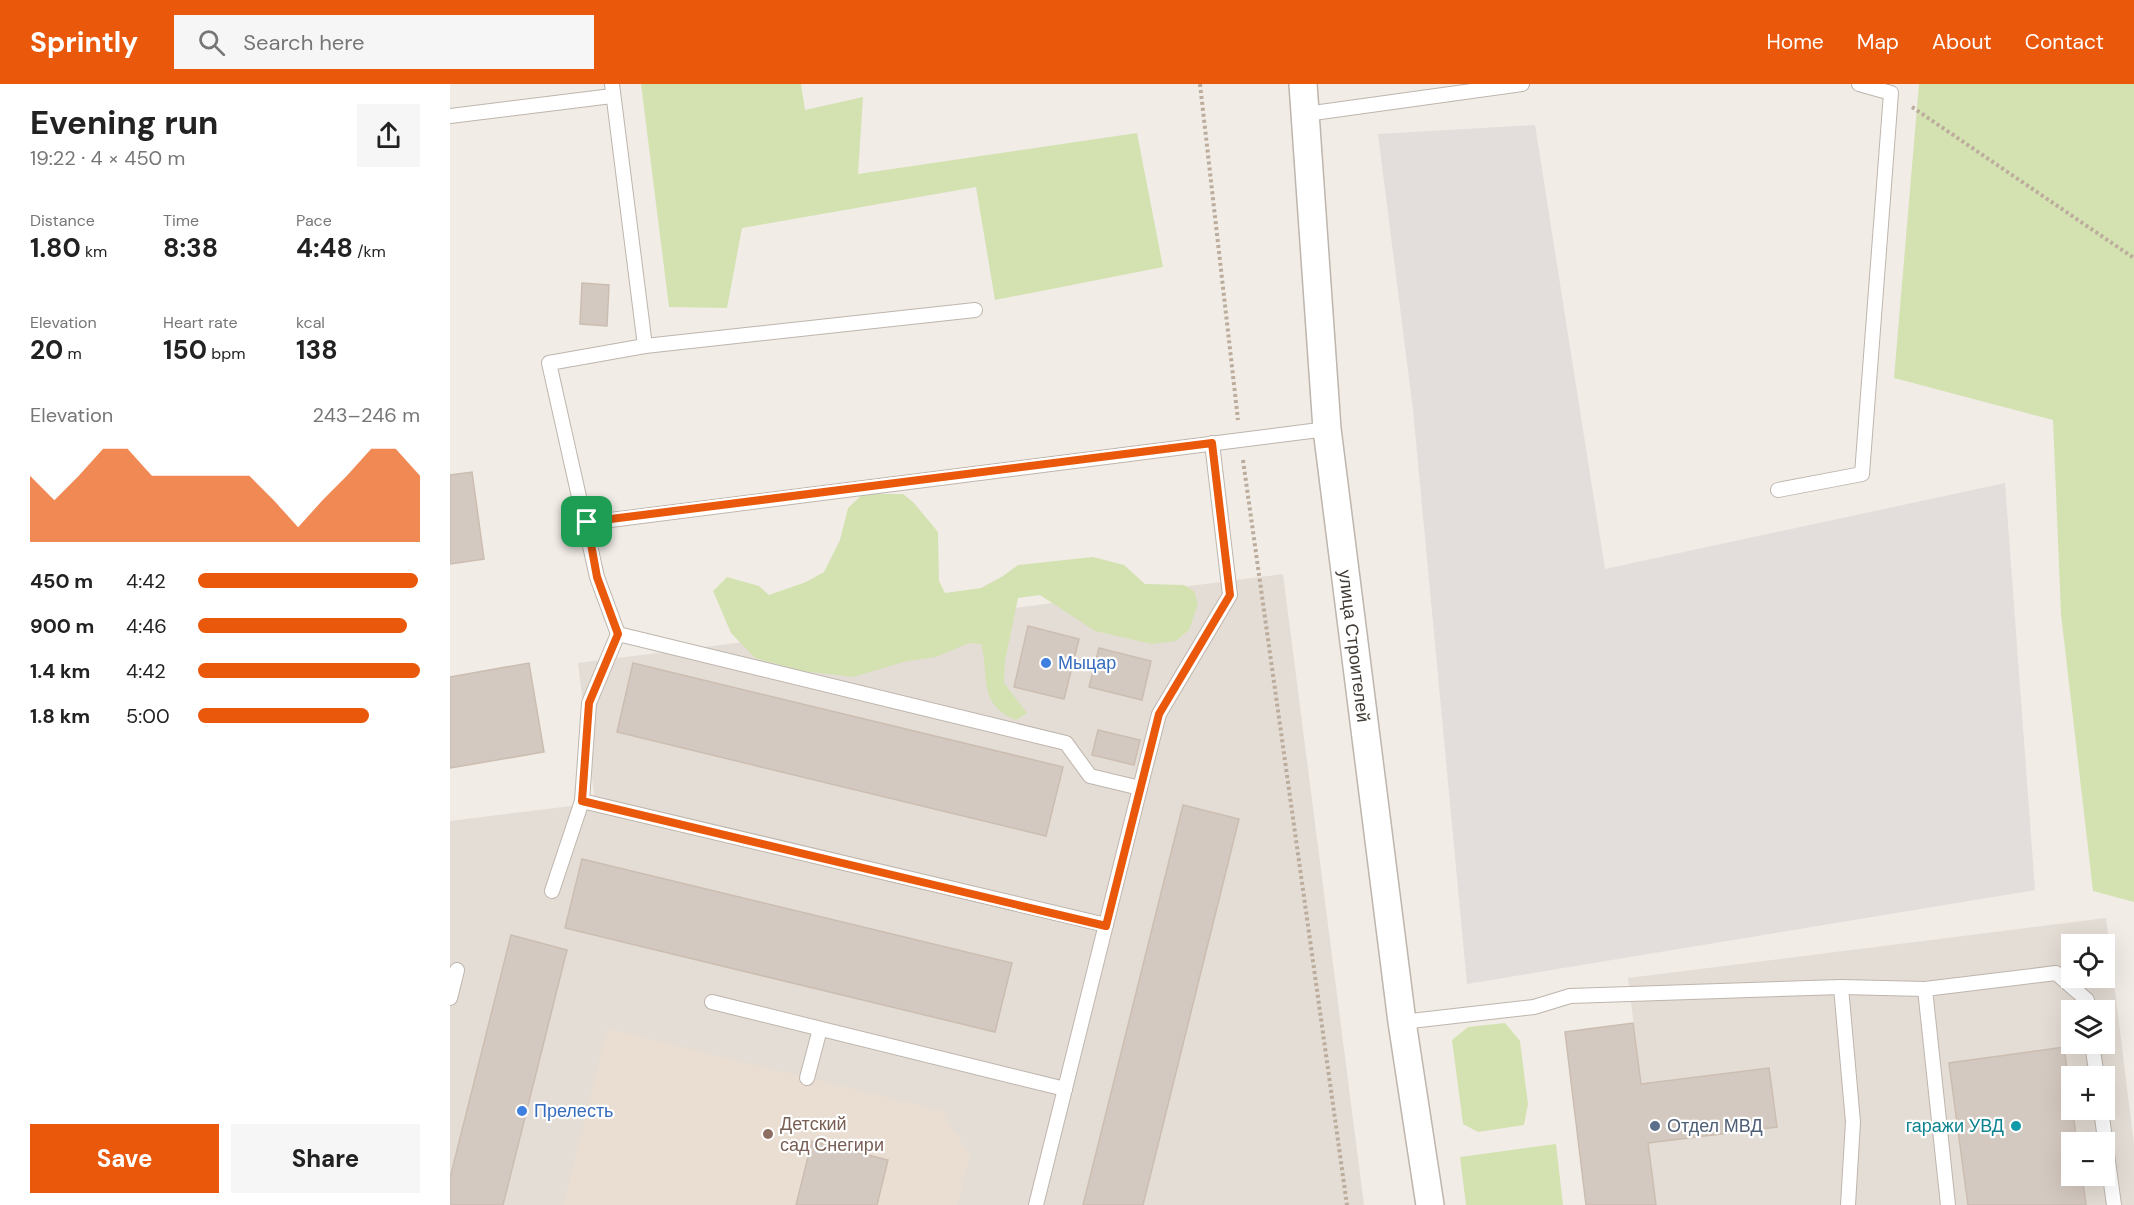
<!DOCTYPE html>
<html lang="en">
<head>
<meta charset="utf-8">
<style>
	body { margin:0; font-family:"DM Sans",sans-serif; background:#f6f6f6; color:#222; height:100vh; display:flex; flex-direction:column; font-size:22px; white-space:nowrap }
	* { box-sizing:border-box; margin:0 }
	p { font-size:20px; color:#767676 }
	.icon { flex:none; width:33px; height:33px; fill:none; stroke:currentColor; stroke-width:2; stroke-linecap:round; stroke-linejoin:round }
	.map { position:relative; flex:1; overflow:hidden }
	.panel { display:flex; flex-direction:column; background:#fff; width:450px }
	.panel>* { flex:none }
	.tools { position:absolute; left:1611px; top:850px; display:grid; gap:12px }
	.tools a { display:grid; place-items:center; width:54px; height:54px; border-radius:0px; background:#fff; box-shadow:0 6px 24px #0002; font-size:30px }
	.pin { position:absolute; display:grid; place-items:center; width:51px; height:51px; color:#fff; margin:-26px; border-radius:12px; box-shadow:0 3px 9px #0006 }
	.round { display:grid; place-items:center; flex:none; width:63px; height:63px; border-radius:0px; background:#f6f6f6 }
	.head { display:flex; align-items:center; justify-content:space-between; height:102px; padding:0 30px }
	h1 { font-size:33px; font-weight:700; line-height:45px }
	.stats { display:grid; grid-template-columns:repeat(3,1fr); gap:9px; height:102px; padding:6px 30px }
	.stats div { display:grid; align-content:center }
	.stats b { font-size:26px; font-weight:700 }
	.stats small { font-size:16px; font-weight:400 }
	.stats p { font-size:16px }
	.chart { height:168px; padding:12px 30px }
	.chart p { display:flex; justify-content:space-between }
	.chart svg { width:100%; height:108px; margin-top:6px; fill:#ea580c; opacity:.7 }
	.action { display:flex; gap:12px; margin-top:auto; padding:12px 30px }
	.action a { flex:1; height:69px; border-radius:0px; background:#ea580c; color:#fff; font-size:24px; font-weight:700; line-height:69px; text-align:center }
	.action a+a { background:#f6f6f6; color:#222 }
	ul { padding:0 30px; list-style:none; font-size:20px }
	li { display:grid; grid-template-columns:96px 72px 1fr; align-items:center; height:45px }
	li i { height:15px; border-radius:8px; background:#ea580c }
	header { display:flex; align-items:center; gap:36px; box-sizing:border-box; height:84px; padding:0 30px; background:#ea580c; color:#fff }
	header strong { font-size:28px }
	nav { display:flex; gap:33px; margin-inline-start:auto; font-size:21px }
	.search { width:420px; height:54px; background:#f6f6f6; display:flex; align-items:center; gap:15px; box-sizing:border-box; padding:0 21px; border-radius:0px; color:#767676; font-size:22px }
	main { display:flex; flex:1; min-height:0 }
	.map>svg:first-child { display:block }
</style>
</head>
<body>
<header>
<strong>Sprintly</strong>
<div class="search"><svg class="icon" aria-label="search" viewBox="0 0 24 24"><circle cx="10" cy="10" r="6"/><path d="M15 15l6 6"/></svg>Search here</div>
<nav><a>Home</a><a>Map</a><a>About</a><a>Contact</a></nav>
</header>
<main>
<section class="panel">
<div class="head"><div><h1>Evening run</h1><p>19:22 · 4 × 450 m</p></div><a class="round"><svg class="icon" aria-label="share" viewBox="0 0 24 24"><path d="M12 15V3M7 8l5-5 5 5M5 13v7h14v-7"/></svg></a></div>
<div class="stats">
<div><p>Distance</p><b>1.80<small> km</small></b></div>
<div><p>Time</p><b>8:38</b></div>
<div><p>Pace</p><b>4:48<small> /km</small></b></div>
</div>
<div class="stats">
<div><p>Elevation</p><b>20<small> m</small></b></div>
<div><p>Heart rate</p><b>150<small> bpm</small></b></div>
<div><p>kcal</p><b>138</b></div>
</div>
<div class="chart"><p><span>Elevation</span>243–246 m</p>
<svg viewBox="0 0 160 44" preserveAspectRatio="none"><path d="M0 44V17L10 27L20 17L30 6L40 6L50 17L60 17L70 17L80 17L90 17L100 27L110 38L120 27L130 17L140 6L150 6L160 17V44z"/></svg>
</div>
<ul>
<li><b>450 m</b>4:42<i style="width:99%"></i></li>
<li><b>900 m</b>4:46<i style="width:94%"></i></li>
<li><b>1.4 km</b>4:42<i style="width:100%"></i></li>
<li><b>1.8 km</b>5:00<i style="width:77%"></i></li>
</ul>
<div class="action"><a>Save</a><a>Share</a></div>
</section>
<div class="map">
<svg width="1684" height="1121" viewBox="0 0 1684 1121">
	<rect width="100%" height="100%" fill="#f1ece6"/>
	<g fill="#e4ddd5" fill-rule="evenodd">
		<polygon points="833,490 914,1121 0,1121 0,737 145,719 128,579"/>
		<path d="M 1656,834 L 1684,1060 L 1684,1121 L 1206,1121 L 1198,1059 L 1327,1043 L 1319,984 L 1191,1000 L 1178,894 ZM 1622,861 L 1654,861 L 1654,894 L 1622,894 ZM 1622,927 L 1654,927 L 1654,960 L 1622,960 ZM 1622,993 L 1654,993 L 1654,1026 L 1622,1026 ZM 1622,1059 L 1654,1059 L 1654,1092 L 1622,1092 Z"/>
	</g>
	<polygon fill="#e3dedb" points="1085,41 1155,485 1555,399 1585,806 1017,900 963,326 928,50"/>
	<polygon fill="#e9ded1" points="157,944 492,1027 520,1072 507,1121 113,1121"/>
	<g fill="#d4e2b2">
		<polygon points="191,0 351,0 355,26 413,13 408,90 687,49 713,183 545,216 526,103 292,144 277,224 219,223"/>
		<polygon points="1469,0 1684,0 1684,818 1643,807 1611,530 1603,336 1444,294"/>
		<path d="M 413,410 L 453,410 L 464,419 L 488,448 L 489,497 L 495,509 L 531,504 L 553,492 L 568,481 L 643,473 L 674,481 L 695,500 L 734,501 L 744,507 L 748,520 L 739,546 L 726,557 L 702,560 L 645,547 L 590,511 L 568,514 L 555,577 L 554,599 L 577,629 L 566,636 C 527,620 540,593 531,560 L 519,559 L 486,573 L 457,577 L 403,593 L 352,587 L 305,574 L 281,549 L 263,507 L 277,493 L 309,502 L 319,511 L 356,498 L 374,488 L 390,456 L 398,424 Z"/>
		<polygon points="1055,939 1070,957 1078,1020 1074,1041 1028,1048 1013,1040 1002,956 1018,943"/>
		<polygon points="1106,1060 1113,1121 1016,1121 1010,1073"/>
	</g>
	<g fill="#d4c9c0" stroke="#ccbdb1" stroke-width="1.5">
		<polygon points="132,199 159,201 157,242 130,240"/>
		<polygon points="22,388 34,475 0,480 0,391"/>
		<polygon points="578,542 629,555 614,615 564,603"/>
		<polygon points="649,564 701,577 692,616 639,603"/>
		<polygon points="79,579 94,668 0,684 0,593"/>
		<polygon points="183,579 613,683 596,752 167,648"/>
		<polygon points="648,646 690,656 684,681 642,671"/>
		<polygon points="733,721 789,735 693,1121 633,1121"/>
		<polygon points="132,775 562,879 545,948 115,844"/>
		<polygon points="61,851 117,866 53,1121 0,1121 0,1094"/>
		<polygon points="1183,939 1191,1000 1319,984 1327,1043 1198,1059 1206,1121 1136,1121 1115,948"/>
		<polygon points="1614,963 1627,1059 1622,1059 1622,1092 1632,1092 1636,1121 1518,1121 1499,979"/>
		<polygon points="362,1057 438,1076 427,1121 346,1121"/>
	</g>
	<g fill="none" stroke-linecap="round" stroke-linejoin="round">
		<defs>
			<g id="service">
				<polyline points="162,0 195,262 99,279 147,493 168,550"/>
				<polyline points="856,30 1072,0"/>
				<polyline points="0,32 162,12"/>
				<polyline points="195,262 525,226"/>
				<polyline points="1328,406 1412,390 1441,9 1409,0"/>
				<polyline points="137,439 877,345"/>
				<polyline points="690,704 709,630 780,511 762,359"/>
				<polyline points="132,717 656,841"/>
				<polyline points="102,807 132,717 139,619 168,550 616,659 640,692 690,704 586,1121"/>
				<polyline points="1391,903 1475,905"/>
				<polyline points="0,914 7,886"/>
				<polyline points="262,918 615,1005"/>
				<polyline points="952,938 1084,923 1120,912 1391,903 1403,1038 1398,1121"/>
				<polyline points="1642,960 1647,993"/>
				<polyline points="357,994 370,945"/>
				<polyline points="1651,1026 1664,1121"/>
				<polyline points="1498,1121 1475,905 1606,889 1637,916 1638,927"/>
			</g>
			<polyline id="minor" points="853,0 877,345 952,938 980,1121"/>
		</defs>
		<use href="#service" stroke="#beb5ad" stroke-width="16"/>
		<use href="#minor" stroke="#beb5ad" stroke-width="30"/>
		<g stroke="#bcac9c" stroke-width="4" stroke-dasharray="3 3" stroke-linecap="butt">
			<polyline points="750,0 788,336"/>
			<polyline points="1462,23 1684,174"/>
			<polyline points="793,376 897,1121"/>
		</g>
		<use href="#service" stroke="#fff" stroke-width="14"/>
		<use href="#minor" stroke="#fff" stroke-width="27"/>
	</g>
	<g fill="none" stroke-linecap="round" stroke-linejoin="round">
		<defs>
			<polygon id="route" points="762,359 780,511 709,630 656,842 132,717 139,619 168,550 147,493 137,438"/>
		</defs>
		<use href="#route" stroke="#fff" stroke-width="12"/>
		<use href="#route" stroke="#ea580c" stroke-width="8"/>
	</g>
	<g fill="#3f7fe0" stroke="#fff" stroke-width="2">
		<circle cx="596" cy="579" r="6"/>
		<circle cx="72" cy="1027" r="6"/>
	</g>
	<circle fill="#5c6f8a" stroke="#fff" stroke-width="2" cx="1205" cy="1042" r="6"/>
	<circle fill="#0f9aa8" stroke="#fff" stroke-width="2" cx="1566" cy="1042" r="6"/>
	<circle fill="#8d6e63" stroke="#fff" stroke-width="2" cx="318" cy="1050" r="6"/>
	<g text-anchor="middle" stroke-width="4.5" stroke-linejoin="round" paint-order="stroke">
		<g font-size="18" fill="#433c36" stroke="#fff">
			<text transform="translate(904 562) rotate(83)" y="6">улица Строителей</text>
		</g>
		<g font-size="18" fill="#366cbe" stroke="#fff" text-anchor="start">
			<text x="608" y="585">Мыцар</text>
			<text x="84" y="1033">Прелесть</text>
		</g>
		<g font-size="18" fill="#785e54" stroke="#fff" text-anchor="start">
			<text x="330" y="1046">Детский<tspan x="330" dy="21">сад Снегири</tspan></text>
		</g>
		<g font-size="18" fill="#4e5e75" stroke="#fff" text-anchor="start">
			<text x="1217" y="1048">Отдел МВД</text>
		</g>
		<g font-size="18" fill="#0d838f" stroke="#fff" text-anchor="end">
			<text x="1554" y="1048">гаражи УВД</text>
		</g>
	</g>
</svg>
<div class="tools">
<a><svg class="icon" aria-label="locate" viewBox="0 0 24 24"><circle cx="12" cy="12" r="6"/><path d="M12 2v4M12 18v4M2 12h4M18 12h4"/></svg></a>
<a><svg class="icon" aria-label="layers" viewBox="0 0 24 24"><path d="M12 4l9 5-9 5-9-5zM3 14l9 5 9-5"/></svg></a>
<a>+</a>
<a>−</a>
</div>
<div class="pin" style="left:137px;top:438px;background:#1e9e55"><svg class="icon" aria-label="arrive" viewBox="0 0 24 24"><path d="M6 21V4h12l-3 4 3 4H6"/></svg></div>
</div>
</main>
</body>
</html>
